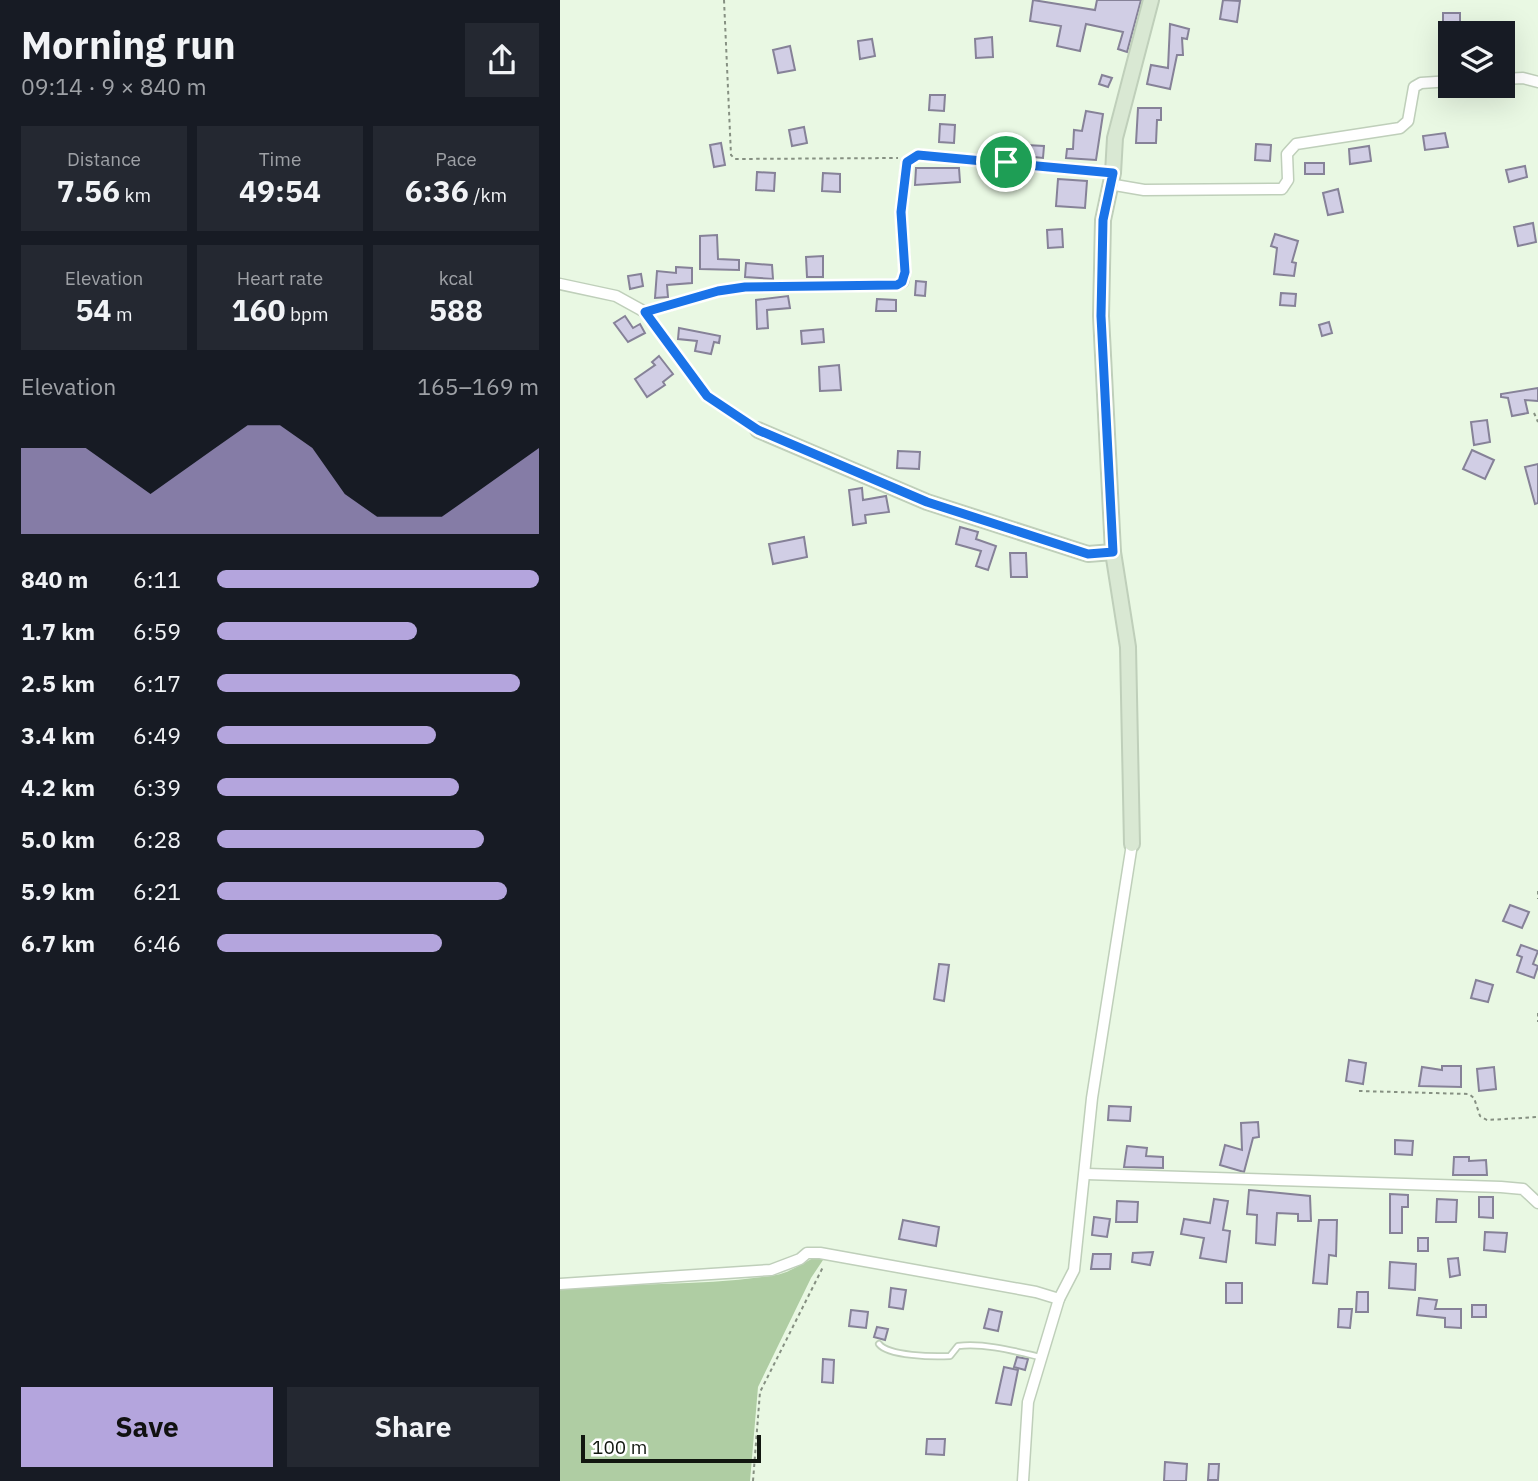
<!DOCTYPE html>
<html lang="en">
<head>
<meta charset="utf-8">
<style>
	body { margin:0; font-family:"IBM Plex Sans",sans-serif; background:#242831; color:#f1f3f6; height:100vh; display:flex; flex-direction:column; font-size:26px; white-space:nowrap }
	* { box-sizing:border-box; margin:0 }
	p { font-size:23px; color:#9ea1a6 }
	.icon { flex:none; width:38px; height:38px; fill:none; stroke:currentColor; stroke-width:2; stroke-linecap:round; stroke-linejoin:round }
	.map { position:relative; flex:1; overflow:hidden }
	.sheet { display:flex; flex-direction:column; background:#171b24; width:560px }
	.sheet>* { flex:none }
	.controls { position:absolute; left:878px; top:21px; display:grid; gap:14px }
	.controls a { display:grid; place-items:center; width:77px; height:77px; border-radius:0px; background:#171b24; box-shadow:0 7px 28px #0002; font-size:35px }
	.scale { position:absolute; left:21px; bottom:18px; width:180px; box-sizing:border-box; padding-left:7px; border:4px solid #121710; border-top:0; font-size:19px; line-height:24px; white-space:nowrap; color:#121710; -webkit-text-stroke:5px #fff; paint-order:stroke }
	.pin { position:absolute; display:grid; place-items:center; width:60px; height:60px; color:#fff; margin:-30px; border:4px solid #fff; border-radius:50%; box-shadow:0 2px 7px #0007 }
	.round { display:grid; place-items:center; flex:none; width:74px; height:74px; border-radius:0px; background:#242831 }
	.summary { display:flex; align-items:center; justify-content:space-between; height:119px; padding:0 21px }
	h1 { font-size:38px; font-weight:700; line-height:52px }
	.stats { display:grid; grid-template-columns:repeat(3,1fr); gap:10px; height:119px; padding:7px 21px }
	.stats div { display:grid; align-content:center; border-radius:0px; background:#242831; text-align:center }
	.stats b { font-size:30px; font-weight:700 }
	.stats small { font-size:19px; font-weight:400 }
	.stats p { font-size:19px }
	.chart { height:196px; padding:14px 21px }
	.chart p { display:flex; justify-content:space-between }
	.chart svg { width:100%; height:126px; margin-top:7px; fill:#b4a5dd; opacity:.7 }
	.primary-button { display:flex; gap:14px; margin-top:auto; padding:14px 21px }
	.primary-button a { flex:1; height:80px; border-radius:0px; background:#b4a5dd; color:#111; font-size:28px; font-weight:700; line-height:80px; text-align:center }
	.primary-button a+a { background:#242831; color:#f1f3f6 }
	ul { padding:0 21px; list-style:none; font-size:23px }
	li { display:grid; grid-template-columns:112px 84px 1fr; align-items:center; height:52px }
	li i { height:18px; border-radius:9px; background:#b4a5dd }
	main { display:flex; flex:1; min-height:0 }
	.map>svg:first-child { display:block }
</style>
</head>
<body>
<main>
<section class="sheet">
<div class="summary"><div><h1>Morning run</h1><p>09:14 · 9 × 840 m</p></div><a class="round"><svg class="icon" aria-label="share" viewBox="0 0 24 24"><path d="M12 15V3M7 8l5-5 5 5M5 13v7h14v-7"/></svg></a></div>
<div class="stats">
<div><p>Distance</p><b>7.56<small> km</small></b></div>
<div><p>Time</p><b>49:54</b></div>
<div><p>Pace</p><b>6:36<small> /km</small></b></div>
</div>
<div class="stats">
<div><p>Elevation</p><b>54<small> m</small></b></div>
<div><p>Heart rate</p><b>160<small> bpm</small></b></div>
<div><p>kcal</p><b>588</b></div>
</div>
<div class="chart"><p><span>Elevation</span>165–169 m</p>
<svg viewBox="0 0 160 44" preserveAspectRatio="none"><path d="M0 44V14L10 14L20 14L30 22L40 30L50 22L60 14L70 6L80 6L90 14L100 30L110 38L120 38L130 38L140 30L150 22L160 14V44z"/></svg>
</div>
<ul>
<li><b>840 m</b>6:11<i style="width:100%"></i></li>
<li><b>1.7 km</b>6:59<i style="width:62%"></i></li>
<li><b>2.5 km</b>6:17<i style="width:94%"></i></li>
<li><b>3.4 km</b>6:49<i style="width:68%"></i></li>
<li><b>4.2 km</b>6:39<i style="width:75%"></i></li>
<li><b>5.0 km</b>6:28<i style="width:83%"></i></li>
<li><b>5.9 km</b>6:21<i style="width:90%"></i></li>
<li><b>6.7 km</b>6:46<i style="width:70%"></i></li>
</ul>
<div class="primary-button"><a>Save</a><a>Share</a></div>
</section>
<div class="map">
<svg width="978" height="1481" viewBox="0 0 978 1481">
	<rect width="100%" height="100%" fill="#e9f8e3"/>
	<path fill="#afcda3" d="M 255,1257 L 265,1257 L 251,1278 L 198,1387 L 190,1481 L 0,1481 L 0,1289 C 72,1282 145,1287 216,1275 C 229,1273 243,1263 255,1257 Z"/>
	<g fill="#d1cee5" stroke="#868298" stroke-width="2">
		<polygon points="473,0 535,10 537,0 581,0 567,52 558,49 563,32 526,24 520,51 497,46 501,26 470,21"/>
		<polygon points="663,0 680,1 677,22 660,19"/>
		<polygon points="883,13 900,13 900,25 883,26"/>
		<polygon points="610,24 629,29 627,39 622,38 623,55 617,55 610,89 587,84 591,65 608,68"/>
		<polygon points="432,37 433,57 416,58 415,39"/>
		<polygon points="312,39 315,56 300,59 298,41"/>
		<polygon points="230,46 235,70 218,73 213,50"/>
		<polygon points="542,75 552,78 548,87 539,84"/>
		<polygon points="370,95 385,95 384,111 369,110"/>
		<polygon points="578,108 601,108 601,120 597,120 596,143 576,143"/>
		<polygon points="526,111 543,114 536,160 506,158 507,149 513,149 514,130 522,131"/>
		<polygon points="380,124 395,125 394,143 379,142"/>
		<polygon points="244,127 247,143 232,146 229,130"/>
		<polygon points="885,133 888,147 865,150 863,136"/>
		<polygon points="161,143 165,165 154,167 150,145"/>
		<polygon points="696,144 711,145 710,161 695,160"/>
		<polygon points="466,145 484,146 483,158 465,156"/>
		<polygon points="809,146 811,161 790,164 789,149"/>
		<rect x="745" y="163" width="19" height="11"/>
		<polygon points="965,166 967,177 949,182 946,170"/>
		<polygon points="356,168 399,168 400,182 355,185"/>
		<polygon points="197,172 215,173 214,191 196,190"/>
		<polygon points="263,173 280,174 280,192 262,191"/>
		<polygon points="498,179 527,181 525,208 496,206"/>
		<polygon points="778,189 783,212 768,215 763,193"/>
		<polygon points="973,223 976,242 958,246 954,227"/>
		<polygon points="502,229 503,247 488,248 487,230"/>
		<polygon points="715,234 738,241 732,262 736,263 734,276 714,274 717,248 711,246"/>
		<polygon points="157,235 158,259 179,260 179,270 140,269 140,236"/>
		<polygon points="263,256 263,277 247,277 246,257"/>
		<polygon points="186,263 212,265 213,279 185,277"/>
		<polygon points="116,267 132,268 132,283 107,285 108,297 95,298 97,271 116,273"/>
		<polygon points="81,274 83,286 70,289 68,276"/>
		<polygon points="356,281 366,282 365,296 355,295"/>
		<polygon points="721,293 736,294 735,306 720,305"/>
		<polygon points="228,296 230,308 207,310 208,328 197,329 196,300"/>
		<polygon points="317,299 336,300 336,311 316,311"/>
		<polygon points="65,316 73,328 80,324 85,333 68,342 54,323"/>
		<polygon points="769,322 772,333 762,336 759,325"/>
		<polygon points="119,328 160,336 159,343 154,342 151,354 135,351 137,341 118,339"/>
		<polygon points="263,329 264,342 242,344 241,331"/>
		<polygon points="99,356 113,374 103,382 105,385 87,397 75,379 95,365 92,362"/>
		<polygon points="279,365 281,390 260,391 259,367"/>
		<polygon points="978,388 978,401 965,400 968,413 952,416 948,398 941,397 941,394"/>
		<polygon points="927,420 930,442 914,445 911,422"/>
		<polygon points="912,450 934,460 925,479 903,469"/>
		<polygon points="338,451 360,452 359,469 337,468"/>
		<polygon points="978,464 978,503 975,504 965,467"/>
		<polygon points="302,488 303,500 326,496 329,512 305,515 306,523 293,525 289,490"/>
		<polygon points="400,527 418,532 416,539 436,546 428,570 416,566 421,551 396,544"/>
		<polygon points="244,537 247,557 213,564 209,544"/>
		<polygon points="450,553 466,553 467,577 451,577"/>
		<polygon points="950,905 969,912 962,928 943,921"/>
		<polygon points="961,945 978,951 973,964 978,966 974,978 957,972 962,957 957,955"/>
		<polygon points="379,964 389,965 384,1001 374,999"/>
		<polygon points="916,980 933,985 928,1002 911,998"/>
		<polygon points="789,1060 806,1063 803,1084 786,1081"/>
		<polygon points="882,1066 901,1066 901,1087 859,1086 862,1067 882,1070"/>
		<polygon points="934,1067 936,1089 919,1091 917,1069"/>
		<polygon points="549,1106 571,1107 570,1121 548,1120"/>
		<polygon points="698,1122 699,1137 693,1138 684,1172 660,1165 665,1145 682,1150 681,1123"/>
		<polygon points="835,1140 853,1141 852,1155 835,1154"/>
		<polygon points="567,1146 587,1148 586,1156 603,1157 603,1168 564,1167"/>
		<polygon points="894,1157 909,1157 909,1161 926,1160 927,1175 893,1175"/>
		<polygon points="689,1190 750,1196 751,1221 738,1221 738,1214 717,1213 715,1245 696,1243 697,1215 687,1214"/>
		<polygon points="830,1194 848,1195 848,1207 842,1207 842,1233 830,1233"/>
		<polygon points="919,1197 933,1197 933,1218 919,1217"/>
		<polygon points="654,1199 668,1201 663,1230 670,1231 666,1262 640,1258 644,1238 621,1234 624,1219 650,1223"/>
		<polygon points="877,1199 897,1200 896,1222 876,1222"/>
		<polygon points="557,1201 578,1202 577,1222 556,1222"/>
		<polygon points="534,1217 550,1219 547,1237 532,1235"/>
		<polygon points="343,1220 379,1227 376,1246 339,1239"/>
		<polygon points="759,1220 777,1220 776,1256 769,1255 767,1284 753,1283"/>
		<polygon points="925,1232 947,1233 945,1252 924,1250"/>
		<rect x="858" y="1238" width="10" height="13"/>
		<polygon points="593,1252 590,1265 572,1262 573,1253"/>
		<polygon points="533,1254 551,1254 550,1269 531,1269"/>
		<polygon points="898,1258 900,1275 890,1277 888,1259"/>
		<polygon points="830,1262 856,1264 855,1290 829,1288"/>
		<rect x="666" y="1283" width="16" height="20"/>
		<polygon points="331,1288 346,1290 343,1309 329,1307"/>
		<polygon points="797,1292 808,1292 808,1312 796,1312"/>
		<polygon points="859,1298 877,1300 875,1309 901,1309 901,1328 885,1327 885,1318 857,1315"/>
		<rect x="912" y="1305" width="14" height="12"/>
		<polygon points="429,1309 442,1312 438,1331 424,1328"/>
		<polygon points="779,1309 792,1309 790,1328 778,1327"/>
		<polygon points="291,1310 308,1312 306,1328 289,1326"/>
		<polygon points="317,1327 328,1329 325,1340 314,1337"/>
		<polygon points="457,1357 468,1359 465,1370 454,1367"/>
		<polygon points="263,1359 274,1360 273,1383 262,1382"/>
		<polygon points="444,1367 458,1370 451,1405 436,1403"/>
		<polygon points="367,1439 385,1439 384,1455 366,1454"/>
		<polygon points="605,1462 627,1464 626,1481 604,1481"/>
		<polygon points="649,1464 659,1464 658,1480 648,1480"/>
	</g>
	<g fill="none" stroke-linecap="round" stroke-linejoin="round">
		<defs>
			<path id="lane" d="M 319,1344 C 328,1356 374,1357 390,1356 L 398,1346 C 425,1343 454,1351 480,1357"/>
			<g id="street">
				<polyline points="943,79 963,78 978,82"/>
				<polyline points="549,184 584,190 722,189 728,180 727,154 736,144 840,128 848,121 854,87 861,83 891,81"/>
				<polyline points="0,284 56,296 85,312 147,396 198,430"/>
				<polyline points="85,312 158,291 185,287 337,285 343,282 345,272 341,212 347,162 358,155 553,173"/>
				<polyline points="526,1174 941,1187 963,1189 978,1203"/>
				<polyline points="0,1284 211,1270 240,1259 247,1253 260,1253 476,1292 499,1299"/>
				<polyline points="463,1481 468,1402 499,1299 514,1270 532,1098 572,844"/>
			</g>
			<g id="secondary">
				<polyline points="198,430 367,502 528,554 553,552"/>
				<polyline points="572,844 568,647 553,552 541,316 543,220 553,173 555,138 591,0"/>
			</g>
		</defs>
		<use href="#lane" stroke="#bfcfba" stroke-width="8"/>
		<use href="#street" stroke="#bfcfba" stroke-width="13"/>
		<use href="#secondary" stroke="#bfcfba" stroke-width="18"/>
		<g stroke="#869082" stroke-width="2" stroke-dasharray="3.5 3.5" stroke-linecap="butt">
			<polyline points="164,0 171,155 175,159 338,158"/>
			<polyline points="974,413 978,422"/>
			<polyline points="978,891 978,899"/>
			<polyline points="978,1013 978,1022"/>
			<polyline points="799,1091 909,1094 914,1098 920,1116 927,1120 978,1117"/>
			<polyline points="193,1481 200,1392 263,1267"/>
		</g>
		<use href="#lane" stroke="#fff" stroke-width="4.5"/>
		<use href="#street" stroke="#fff" stroke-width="10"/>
		<use href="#secondary" stroke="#d9e8d3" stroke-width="14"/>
	</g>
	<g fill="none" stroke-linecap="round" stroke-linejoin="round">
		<defs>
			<polygon id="route" points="358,155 553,173 543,220 541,316 553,552 528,554 367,502 198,430 147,396 85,312 158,291 185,287 337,285 342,282 345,272 341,212 347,162"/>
		</defs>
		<use href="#route" stroke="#fff" stroke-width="14"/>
		<use href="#route" stroke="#1a73e8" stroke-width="9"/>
	</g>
</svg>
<div class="controls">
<a><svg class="icon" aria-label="layers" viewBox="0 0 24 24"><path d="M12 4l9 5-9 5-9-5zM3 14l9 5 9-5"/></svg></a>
</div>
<div class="scale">100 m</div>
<div class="pin" style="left:446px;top:162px;background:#1e9e55"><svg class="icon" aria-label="arrive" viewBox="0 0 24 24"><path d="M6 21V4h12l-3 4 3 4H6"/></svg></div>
</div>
</main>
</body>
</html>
